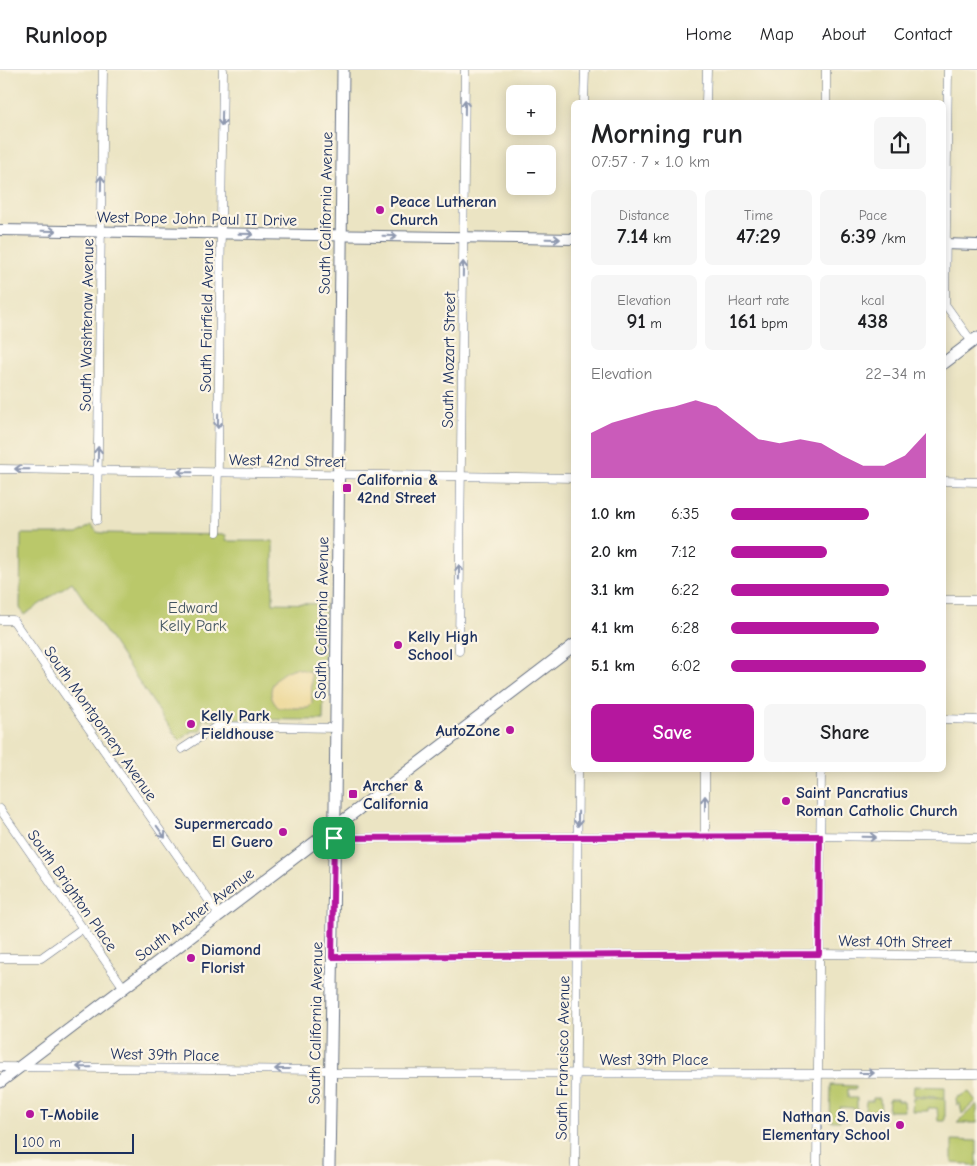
<!DOCTYPE html>
<html lang="en">
<head>
<meta charset="utf-8">
<style>
	body { margin:0; font-family:"Comic Neue",sans-serif; background:#f6f6f6; color:#202124; height:100vh; display:flex; flex-direction:column; font-size:19px; white-space:nowrap }
	* { box-sizing:border-box; margin:0 }
	p { font-size:16px; color:#757577 }
	.icon { flex:none; width:28px; height:28px; fill:none; stroke:currentColor; stroke-width:2; stroke-linecap:round; stroke-linejoin:round }
	.map { position:relative; flex:1; overflow:hidden }
	.sheet { position:absolute; left:571px; top:30px; width:375px; height:672px; display:flex; flex-direction:column; background:#fff; border-radius:8px; box-shadow:0 2px 12px #0003 }
	.sheet>* { flex:none }
	.controls { position:absolute; left:506px; top:15px; display:grid; gap:10px }
	.controls a { display:grid; place-items:center; width:50px; height:50px; border-radius:8px; background:#fff; box-shadow:0 2px 12px #0003; font-size:25px }
	.scale { position:absolute; left:15px; bottom:12px; width:119px; box-sizing:border-box; padding-left:5px; border:2px solid #1b2f5e; border-top:0; font-size:14px; line-height:18px; white-space:nowrap; color:#1b2f5e; -webkit-text-stroke:4px #fcf5e5; paint-order:stroke }
	.pin { position:absolute; display:grid; place-items:center; width:42px; height:42px; color:#fff; margin:-21px; border-radius:10px; box-shadow:0 2px 8px #0006 }
	.round { display:grid; place-items:center; flex:none; width:52px; height:52px; border-radius:8px; background:#f6f6f6 }
	.overview { display:flex; align-items:center; justify-content:space-between; height:85px; padding:0 20px }
	h1 { font-size:28px; font-weight:800; line-height:38px }
	.stats { display:grid; grid-template-columns:repeat(3,1fr); gap:8px; height:85px; padding:5px 20px }
	.stats div { display:grid; align-content:center; border-radius:8px; background:#f6f6f6; text-align:center }
	.stats b { font-size:21px; font-weight:800 }
	.stats small { font-size:14px; font-weight:400 }
	.stats p { font-size:14px }
	.chart { height:140px; padding:10px 20px }
	.chart p { display:flex; justify-content:space-between }
	.chart svg { width:100%; height:90px; margin-top:5px; fill:#b5179e; opacity:.7 }
	.primary-button { display:flex; gap:10px; margin-top:auto; padding:10px 20px }
	.primary-button a { flex:1; height:58px; border-radius:8px; background:#b5179e; color:#fff; font-size:20px; font-weight:800; line-height:58px; text-align:center }
	.primary-button a+a { background:#f6f6f6; color:#202124 }
	ul { padding:0 20px; list-style:none; font-size:16px }
	li { display:grid; grid-template-columns:80px 60px 1fr; align-items:center; height:38px }
	li i { height:12px; border-radius:6px; background:#b5179e }
	header { display:flex; align-items:center; gap:30px; box-sizing:border-box; height:70px; padding:0 25px; background:#fff; border-bottom:1px solid #e0e0e0 }
	header strong { font-size:24px }
	nav { display:flex; gap:28px; margin-inline-start:auto; font-size:18px }
	.map>svg:first-child { display:block }
</style>
</head>
<body>
<header>
<strong>Runloop</strong>
<nav><a>Home</a><a>Map</a><a>About</a><a>Contact</a></nav>
</header>
<div class="map">
<svg width="977" height="1096" viewBox="0 0 977 1096">
	<rect width="100%" height="100%" fill="#fcf5e5"/>
	<filter id="ink" filterUnits="userSpaceOnUse"><feTurbulence type="fractalNoise" baseFrequency=".02" numOctaves="2"/><feDisplacementMap in="SourceGraphic" scale="10" xChannelSelector="R" yChannelSelector="G"/><feConvolveMatrix kernelMatrix="1 2 1 2 8 2 1 2 1" color-interpolation-filters="sRGB"/></filter>
	<filter id="wash" filterUnits="userSpaceOnUse"><feTurbulence type="fractalNoise" baseFrequency=".0096" numOctaves="4" result="noise"/><feDisplacementMap in="SourceGraphic" scale="20" xChannelSelector="R" yChannelSelector="G"/><feGaussianBlur stdDeviation="1.12" result="paint"/><feColorMatrix in="noise" values="0 0 0 0 0 0 0 0 0 0 0 0 0 0 0 0 0 1.4 0 .05"/><feComposite in="paint" operator="in"/></filter>
	<g filter="url(#wash)">
		<rect width="100%" height="100%" fill="#ebe4c3"/>
		<g fill="#bac86b" stroke="#6a7c64">
			<polygon points="91,455 97,462 103,463 226,465 226,471 273,471 273,533 325,534 323,650 202,649 201,661 192,661 179,671 72,512 24,545 20,538 21,464 77,464"/>
			<polygon points="831,1015 856,1016 856,1019 848,1019 848,1028 857,1028 857,1041 853,1038 840,1037 840,1051 830,1051"/>
			<polygon points="914,1016 945,1017 945,1028 913,1025"/>
			<polygon points="969,1022 976,1031 962,1044 960,1033 957,1035 956,1028"/>
			<polygon points="913,1027 945,1029 945,1051 938,1051 937,1038 928,1038 928,1041 912,1041"/>
			<polygon points="873,1028 880,1028 881,1041 865,1041 866,1031 873,1031"/>
			<polygon points="889,1029 897,1029 897,1031 903,1031 904,1041 888,1041"/>
			<polygon points="977,1034 977,1053 957,1053"/>
			<polygon points="952,1070 977,1071 977,1096 969,1096 968,1094 952,1093"/>
		</g>
		<path fill="#eeda9e" stroke="#84847e" d="M 296,598 L 311,602 L 312,634 L 308,638 L 279,638 C 261,622 276,602 296,598 Z"/>
	</g>
	<g filter="url(#ink)">
		<g fill="none" stroke-linecap="round" stroke-linejoin="round">
			<defs>
				<g id="minor">
					<polyline points="948,0 945,234 972,272"/>
					<polyline points="584,32 585,0"/>
					<polyline points="706,32 707,0"/>
					<polyline points="826,32 826,0"/>
					<polyline points="0,399 574,408"/>
					<polyline points="944,411 977,412"/>
					<polyline points="97,450 103,0"/>
					<polyline points="217,462 223,0"/>
					<polyline points="944,530 977,530"/>
					<polyline points="0,550 13,550 219,845"/>
					<polyline points="459,581 465,0"/>
					<polyline points="944,649 977,650"/>
					<polyline points="182,679 217,656 336,658"/>
					<polyline points="0,739 124,918"/>
					<polyline points="705,767 705,700"/>
					<polyline points="334,768 810,766 977,768"/>
					<polyline points="332,887 819,884 977,886"/>
					<polyline points="0,888 41,888 83,858"/>
					<polyline points="0,997 330,1000"/>
					<polyline points="330,1003 977,1004"/>
					<polyline points="575,1096 578,700"/>
					<polyline points="817,1096 821,700"/>
				</g>
				<g id="tertiary">
					<polyline points="0,160 574,169"/>
					<polyline points="944,174 977,175"/>
				</g>
				<g id="secondary">
					<polyline points="944,293 977,268"/>
					<polyline points="0,1012 574,575"/>
					<polyline points="329,1096 335,737 343,0"/>
				</g>
			</defs>
			<use href="#minor" stroke="#646e81" stroke-width="9"/>
			<use href="#tertiary" stroke="#646e81" stroke-width="12"/>
			<use href="#secondary" stroke="#646e81" stroke-width="13"/>
			<use href="#minor" stroke="#fff" stroke-width="8"/>
			<use href="#tertiary" stroke="#fff" stroke-width="10"/>
			<use href="#secondary" stroke="#fff" stroke-width="11"/>
		</g>
		<defs><path id="oneway-shaft" d="M-6 0H5M1.5-3L5.5 0L1.5 3" fill="none" stroke-width="1.6" stroke-linecap="round" stroke-linejoin="round" transform="scale(1.25)"/></defs>
		<g stroke="#8d97ae">
			<use href="#oneway-shaft" transform="translate(465 37) rotate(-89)"/>
			<use href="#oneway-shaft" transform="translate(222 49) rotate(91)"/>
			<use href="#oneway-shaft" transform="translate(101 113) rotate(-89)"/>
			<use href="#oneway-shaft" transform="translate(49 161) rotate(1)"/>
			<use href="#oneway-shaft" transform="translate(246 164) rotate(1)"/>
			<use href="#oneway-shaft" transform="translate(390 166) rotate(1)"/>
			<use href="#oneway-shaft" transform="translate(553 169) rotate(1)"/>
			<use href="#oneway-shaft" transform="translate(463 199) rotate(-89)"/>
			<use href="#oneway-shaft" transform="translate(218 351) rotate(91)"/>
			<use href="#oneway-shaft" transform="translate(98 384) rotate(-89)"/>
			<use href="#oneway-shaft" transform="translate(22 399) rotate(-179)"/>
			<use href="#oneway-shaft" transform="translate(185 402) rotate(-179)"/>
			<use href="#oneway-shaft" transform="translate(459 502) rotate(-89)"/>
			<use href="#oneway-shaft" transform="translate(705 733) rotate(-90)"/>
			<use href="#oneway-shaft" transform="translate(578 749) rotate(91)"/>
			<use href="#oneway-shaft" transform="translate(161 762) rotate(55)"/>
			<use href="#oneway-shaft" transform="translate(869 767) rotate(1)"/>
			<use href="#oneway-shaft" transform="translate(84 997) rotate(-179)"/>
			<use href="#oneway-shaft" transform="translate(282 999) rotate(-180)"/>
			<use href="#oneway-shaft" transform="translate(867 1003)"/>
		</g>
	</g>
	<g fill="none" stroke-linecap="round" stroke-linejoin="round" filter="url(#ink)">
		<defs>
			<polygon id="route" points="820,766 819,884 332,887 334,768"/>
		</defs>
		<use href="#route" stroke="#fff" stroke-width="10"/>
		<use href="#route" stroke="#b5179e" stroke-width="6"/>
	</g>
	<g fill="#b5179e" stroke="#fcf5e5" stroke-width="2">
		<circle cx="380" cy="140" r="5"/>
		<rect x="342" y="413" width="10" height="10" rx="2.5"/>
		<circle cx="398" cy="575" r="5"/>
		<circle cx="191" cy="654" r="5"/>
		<circle cx="510" cy="660" r="5"/>
		<rect x="348" y="719" width="10" height="10" rx="2.5"/>
		<circle cx="786" cy="731" r="5"/>
		<circle cx="283" cy="762" r="5"/>
		<circle cx="191" cy="888" r="5"/>
		<circle cx="30" cy="1044" r="5"/>
		<circle cx="900" cy="1055" r="5"/>
	</g>
	<g text-anchor="middle" stroke-width="4.5" stroke-linejoin="round" paint-order="stroke">
		<g font-size="16" font-weight="bold" fill="#1b2f5e" stroke="#fcf5e5" text-anchor="start">
			<text x="390" y="137">Peace Lutheran<tspan x="390" dy="18">Church</tspan></text>
			<text x="357" y="415">California &amp;<tspan x="357" dy="18">42nd Street</tspan></text>
			<text x="408" y="572">Kelly High<tspan x="408" dy="18">School</tspan></text>
			<text x="201" y="651">Kelly Park<tspan x="201" dy="18">Fieldhouse</tspan></text>
			<text x="500" y="666" text-anchor="end">AutoZone</text>
			<text x="363" y="721">Archer &amp;<tspan x="363" dy="18">California</tspan></text>
			<text x="796" y="728">Saint Pancratius<tspan x="796" dy="18">Roman Catholic Church</tspan></text>
			<text x="273" y="759" text-anchor="end">Supermercado<tspan x="273" dy="18">El Guero</tspan></text>
			<text x="201" y="885">Diamond<tspan x="201" dy="18">Florist</tspan></text>
			<text x="40" y="1050">T-Mobile</text>
			<text x="890" y="1052" text-anchor="end">Nathan S. Davis<tspan x="890" dy="18">Elementary School</tspan></text>
		</g>
		<g font-size="16" fill="#1b2f5e" stroke="#fcf5e5">
			<text transform="translate(325 143) rotate(-89)" y="6">South California Avenue</text>
			<text transform="translate(197 148) rotate(1)" y="6">West Pope John Paul II Drive</text>
			<text transform="translate(206 246) rotate(-89)" y="6">South Fairfield Avenue</text>
			<text transform="translate(86 255) rotate(-89)" y="6">South Washtenaw Avenue</text>
			<text transform="translate(448 290) rotate(-89)" y="6">South Mozart Street</text>
			<text transform="translate(287 390) rotate(1)" y="6">West 42nd Street</text>
			<text transform="translate(321 548) rotate(-89)" y="6">South California Avenue</text>
			<text transform="translate(101 653) rotate(55)" y="6">South Montgomery Avenue</text>
			<text transform="translate(73 820) rotate(55)" y="6">South Brighton Place</text>
			<text transform="translate(194 844) rotate(-37)" y="6">South Archer Avenue</text>
			<text transform="translate(895 871) rotate(1)" y="6">West 40th Street</text>
			<text transform="translate(315 953) rotate(-89)" y="6">South California Avenue</text>
			<text transform="translate(165 984) rotate(1)" y="6">West 39th Place</text>
			<text transform="translate(562 988) rotate(-89)" y="6">South Francisco Avenue</text>
			<text x="654" y="995">West 39th Place</text>
		</g>
		<g font-size="16" fill="#435561" stroke="#fcf5e5">
			<text x="193" y="543">Edward<tspan x="193" dy="18">Kelly Park</tspan></text>
		</g>
	</g>
</svg>
<div class="controls">
<a>+</a>
<a>−</a>
</div>
<div class="scale">100 m</div>
<div class="pin" style="left:334px;top:768px;background:#1e9e55"><svg class="icon" aria-label="arrive" viewBox="0 0 24 24"><path d="M6 21V4h12l-3 4 3 4H6"/></svg></div>
<section class="sheet">
<div class="overview"><div><h1>Morning run</h1><p>07:57 · 7 × 1.0 km</p></div><a class="round"><svg class="icon" aria-label="share" viewBox="0 0 24 24"><path d="M12 15V3M7 8l5-5 5 5M5 13v7h14v-7"/></svg></a></div>
<div class="stats">
<div><p>Distance</p><b>7.14<small> km</small></b></div>
<div><p>Time</p><b>47:29</b></div>
<div><p>Pace</p><b>6:39<small> /km</small></b></div>
</div>
<div class="stats">
<div><p>Elevation</p><b>91<small> m</small></b></div>
<div><p>Heart rate</p><b>161<small> bpm</small></b></div>
<div><p>kcal</p><b>438</b></div>
</div>
<div class="chart"><p><span>Elevation</span>22–34 m</p>
<svg viewBox="0 0 160 44" preserveAspectRatio="none"><path d="M0 44V22L10 17L20 14L30 11L40 9L50 6L60 9L70 17L80 25L90 27L100 25L110 27L120 33L130 38L140 38L150 33L160 22V44z"/></svg>
</div>
<ul>
<li><b>1.0 km</b>6:35<i style="width:71%"></i></li>
<li><b>2.0 km</b>7:12<i style="width:49%"></i></li>
<li><b>3.1 km</b>6:22<i style="width:81%"></i></li>
<li><b>4.1 km</b>6:28<i style="width:76%"></i></li>
<li><b>5.1 km</b>6:02<i style="width:100%"></i></li>
</ul>
<div class="primary-button"><a>Save</a><a>Share</a></div>
</section>
</div>
</body>
</html>
